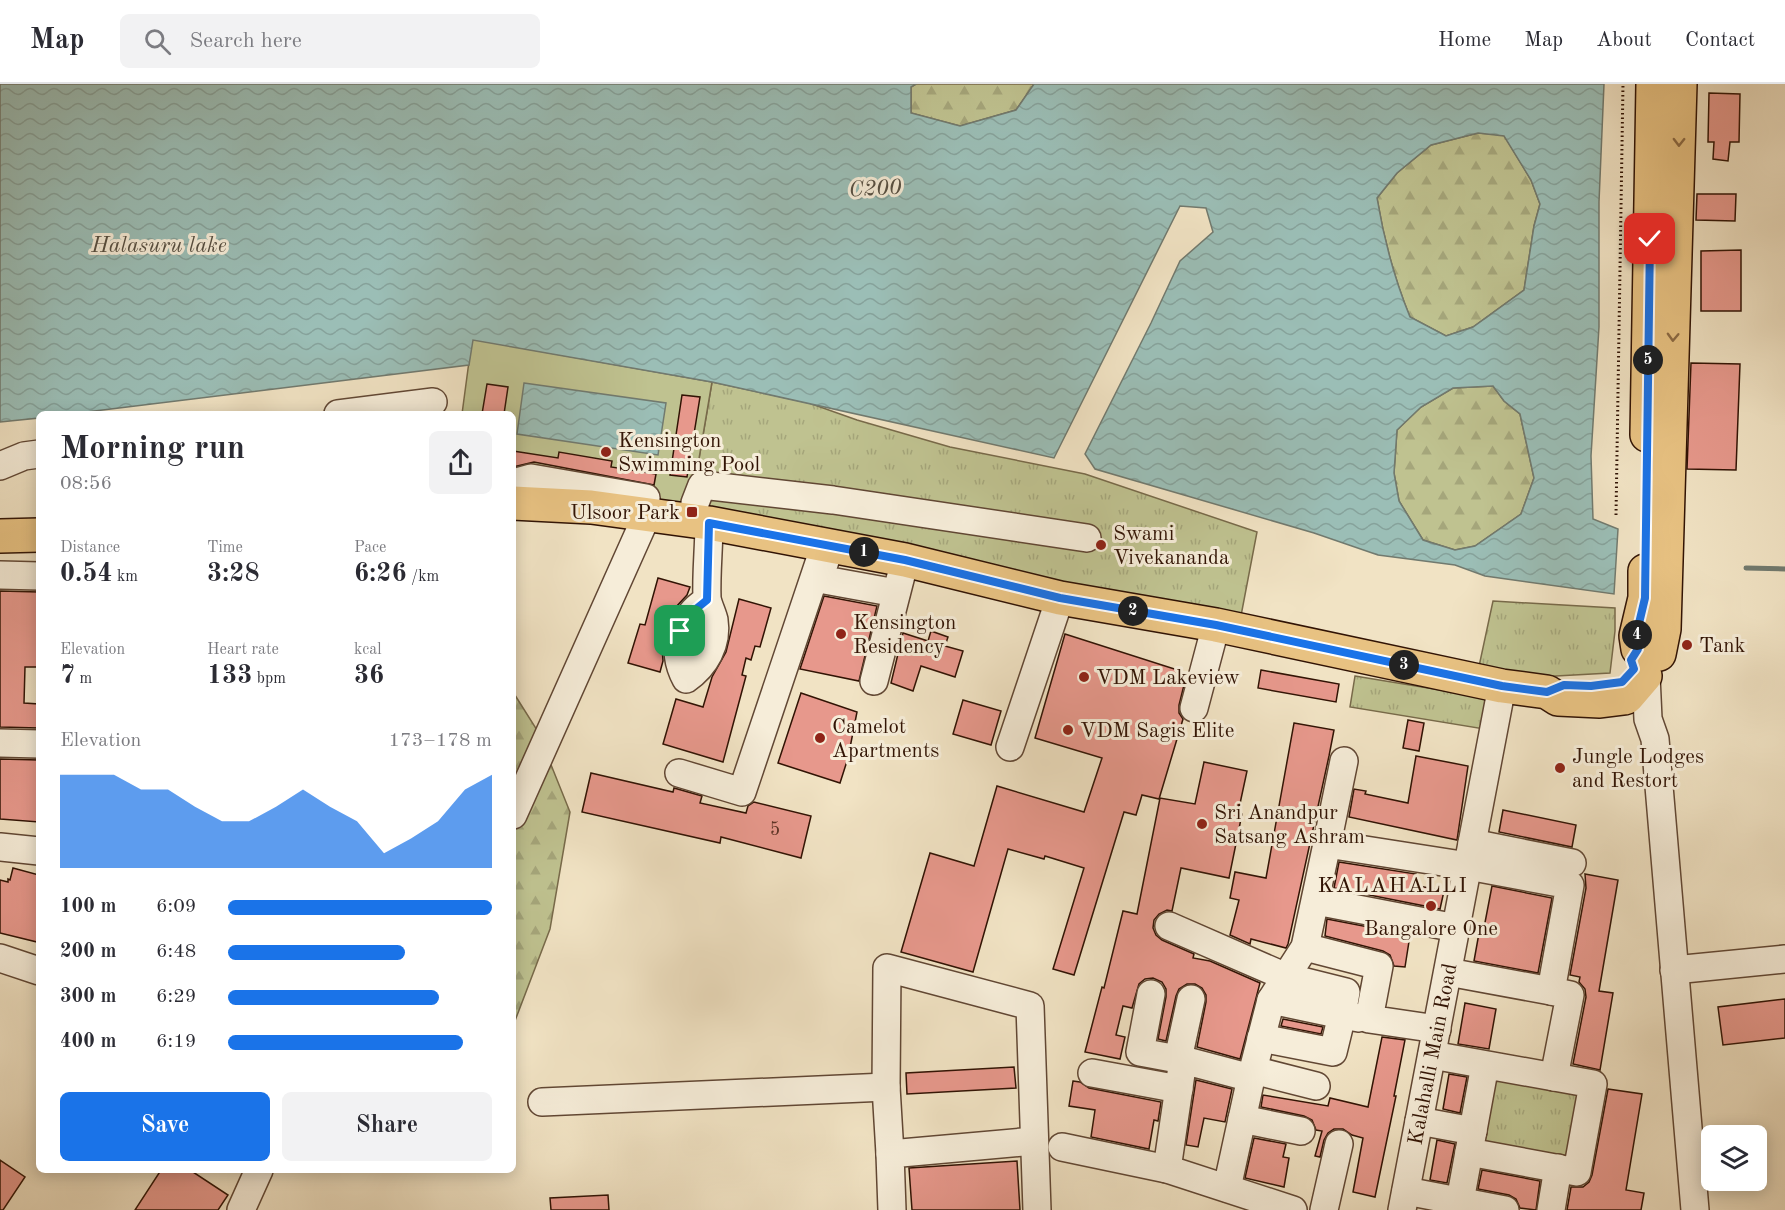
<!DOCTYPE html>
<html lang="en">
<head>
<meta charset="utf-8">
<style>
	body { margin:0; font-family:"Old Standard TT",serif; background:#f2f2f3; color:#2b2b33; height:100vh; display:flex; flex-direction:column; font-size:22px; white-space:nowrap }
	* { box-sizing:border-box; margin:0 }
	p { font-size:20px; color:#7c7c81 }
	.icon { flex:none; width:33px; height:33px; fill:none; stroke:currentColor; stroke-width:2; stroke-linecap:round; stroke-linejoin:round }
	.map { position:relative; flex:1; overflow:hidden }
	.panel { position:absolute; left:36px; top:327px; width:480px; height:762px; display:flex; flex-direction:column; background:#fff; border-radius:9px; box-shadow:0 3px 15px #0003 }
	.panel>* { flex:none }
	.tools { position:absolute; left:1701px; top:1041px; display:grid; gap:12px }
	.tools a { display:grid; place-items:center; width:66px; height:66px; border-radius:9px; background:#fff; box-shadow:0 3px 15px #0003; font-size:30px }
	.pin { position:absolute; display:grid; place-items:center; width:51px; height:51px; color:#fff; margin:-26px; border-radius:12px; box-shadow:0 3px 9px #0006 }
	.km { position:absolute; width:30px; height:30px; margin:-15px; border-radius:50%; background:#222; color:#fff; font-size:16px; line-height:30px; text-align:center }
	.round { display:grid; place-items:center; flex:none; width:63px; height:63px; border-radius:9px; background:#f2f2f3 }
	.overview { display:flex; align-items:center; justify-content:space-between; height:102px; padding:0 24px }
	h1 { font-size:33px; font-weight:700; line-height:45px }
	.metrics { display:grid; grid-template-columns:repeat(3,1fr); gap:9px; height:102px; padding:6px 24px }
	.metrics div { display:grid; align-content:center }
	.metrics b { font-size:26px; font-weight:700 }
	.metrics small { font-size:16px; font-weight:400 }
	.metrics p { font-size:16px }
	.chart { height:168px; padding:12px 24px }
	.chart p { display:flex; justify-content:space-between }
	.chart svg { width:100%; height:108px; margin-top:6px; fill:#1a73e8; opacity:.7 }
	.cta { display:flex; gap:12px; margin-top:auto; padding:12px 24px }
	.cta a { flex:1; height:69px; border-radius:9px; background:#1a73e8; color:#fff; font-size:24px; font-weight:700; line-height:69px; text-align:center }
	.cta a+a { background:#f2f2f3; color:#2b2b33 }
	ul { padding:0 24px; list-style:none; font-size:20px }
	li { display:grid; grid-template-columns:96px 72px 1fr; align-items:center; height:45px }
	li i { height:15px; border-radius:8px; background:#1a73e8 }
	header { display:flex; align-items:center; gap:36px; box-sizing:border-box; height:84px; padding:0 30px; background:#fff; border-bottom:2px solid #e1e1e2 }
	header strong { font-size:28px }
	nav { display:flex; gap:33px; margin-inline-start:auto; font-size:21px }
	.search { width:420px; height:54px; background:#f2f2f3; display:flex; align-items:center; gap:15px; box-sizing:border-box; padding:0 21px; border-radius:9px; color:#7c7c81; font-size:22px }
	.map>svg:first-child { display:block }
</style>
</head>
<body>
<header>
<strong>Map</strong>
<div class="search"><svg class="icon" aria-label="search" viewBox="0 0 24 24"><circle cx="10" cy="10" r="6"/><path d="M15 15l6 6"/></svg>Search here</div>
<nav><a>Home</a><a>Map</a><a>About</a><a>Contact</a></nav>
</header>
<div class="map">
<svg width="1785" height="1126" viewBox="0 0 1785 1126">
	<defs>
		<pattern id="grass-tufts" width="24" height="20" patternUnits="userSpaceOnUse" patternTransform="scale(1.5)"><rect width="24" height="20" fill="#bfc290"/><path d="M3 7l-1-3M5 7V3M7 7l1-3M15 17l-1-3M17 17v-4M19 17l1-3" fill="none" stroke="#a5a67b"/></pattern>
		<pattern id="forest-firs" width="22" height="20" patternUnits="userSpaceOnUse" patternTransform="scale(1.5)"><rect width="22" height="20" fill="#bfc290"/><path d="M5 1l3.5 6h-7zM16 11l3.5 6h-7z" fill="#a5a67b"/></pattern>
		<pattern id="water-waves" width="16" height="10" patternUnits="userSpaceOnUse" patternTransform="scale(1.5)"><rect width="16" height="10" fill="#9bbeb6"/><path d="M0 5q4-4 8 0t8 0" fill="none" stroke="#86a29b"/></pattern>
	</defs>
	<rect width="100%" height="100%" fill="#f1e3c4"/>
	<filter id="stains"><feTurbulence type="fractalNoise" baseFrequency=".00333" numOctaves="4"/><feColorMatrix values="0 0 0 0 .2 0 0 0 0 .09 0 0 0 0 .02 0 0 0 .5 -.17"/></filter>
	<radialGradient id="worn" r=".72"><stop offset=".6" stop-color="#630" stop-opacity="0"/><stop offset="1" stop-color="#630" stop-opacity=".3"/></radialGradient>
	<g fill="url(#grass-tufts)" stroke="#786a4a" stroke-width="1.5">
		<polygon points="712,298 809,319 857,336 950,363 1085,390 1257,448 1240,537 691,422"/>
		<polygon points="1493,517 1615,524 1615,547 1610,589 1503,595 1478,587"/>
		<polygon points="1355,592 1489,614 1484,645 1350,623"/>
		<polygon points="1492,992 1582,1010 1569,1079 1479,1062"/>
	</g>
	<g fill="url(#forest-firs)" stroke="#786a4a" stroke-width="1.5">
		<polygon points="916,0 1034,0 1016,26 960,42 911,29 911,3"/>
		<path d="M 1478,49 L 1504,51 L 1531,96 L 1540,120 L 1534,142 L 1524,206 L 1473,243 L 1446,252 L 1410,233 C 1394,194 1384,156 1377,114 L 1397,89 L 1431,61 Z"/>
		<polygon points="1493,302 1504,317 1520,330 1534,394 1521,430 1475,462 1455,466 1423,456 1399,417 1394,389 1397,346 1421,323 1453,304"/>
		<polygon points="513,608 537,646 570,728 550,845 513,942"/>
	</g>
	<polygon fill="#bfc290" stroke="#786a4a" stroke-width="1.5" points="472,255 712,298 691,422 513,406 513,330 462,330"/>
	<g fill="url(#water-waves)" stroke="#717a6f" stroke-width="1.5" fill-rule="evenodd">
		<path d="M 0,0 L 916,0 L 911,3 L 911,29 L 960,42 L 1016,26 L 1034,0 L 1604,0 L 1599,118 L 1599,243 L 1591,372 L 1593,435 L 1618,445 L 1614,510 L 1485,492 L 1455,481 L 1378,471 L 1314,449 L 1095,385 L 1085,370 L 1151,239 L 1180,177 L 1213,148 L 1206,124 L 1180,122 L 1054,374 L 712,298 L 473,256 L 469,281 L 70,330 L 39,330 L 39,334 L 0,338 ZM 1478,49 L 1504,52 L 1531,96 L 1540,120 L 1534,142 L 1524,206 L 1473,243 L 1446,252 L 1410,233 C 1394,194 1384,156 1377,114 L 1397,89 L 1431,61 ZM 1493,302 L 1504,317 L 1520,330 L 1534,394 L 1521,430 L 1475,462 L 1455,466 L 1423,456 L 1399,417 L 1394,389 L 1397,346 L 1421,323 L 1453,304 Z"/>
		<polygon points="524,299 666,319 658,371 517,350"/>
	</g>
	<g fill="none" stroke-linecap="round" stroke-linejoin="round">
		<polyline stroke="#717a6f" stroke-width="5" points="1746,484 1785,485"/>
	</g>
	<g fill="#e7988c" stroke="#311304" stroke-width="1.5">
		<polygon points="1709,9 1740,10 1739,58 1730,58 1728,77 1713,75 1714,58 1708,58"/>
		<polygon points="1697,110 1736,110 1735,137 1696,136"/>
		<polygon points="1741,166 1741,227 1701,227 1701,167"/>
		<polygon points="1691,279 1740,280 1736,386 1687,385"/>
		<polygon points="487,300 508,303 504,330 482,330"/>
		<polygon points="682,311 700,313 687,393 670,391"/>
		<polygon points="513,367 558,374 559,368 612,377 611,383 656,390 654,401 534,378 513,383"/>
		<polygon points="658,494 690,503 687,511 676,523 665,546 662,562 663,577 660,588 628,579 640,540 645,541"/>
		<polygon points="0,507 39,508 39,583 25,583 24,619 39,620 39,644 0,643"/>
		<polygon points="824,512 877,522 859,597 800,585"/>
		<polygon points="739,515 771,524 760,563 755,562 751,576 746,574 742,591 746,592 723,678 663,660 676,615 703,623 712,593 726,568"/>
		<polygon points="931,547 948,553 945,562 963,567 955,593 921,582 913,607 891,599 903,549 928,557"/>
		<polygon points="1065,550 1187,589 1179,621 1179,629 1183,635 1159,715 1142,711 1136,731 1124,728 1074,891 1053,885 1084,784 1045,772 1044,775 1008,765 973,888 901,868 930,769 974,782 997,702 1084,728 1102,674 1035,654"/>
		<polygon points="1261,586 1339,600 1336,618 1258,604"/>
		<polygon points="801,609 857,628 848,674 840,699 778,679"/>
		<polygon points="963,616 1001,627 991,661 953,650"/>
		<polygon points="1408,636 1424,639 1419,667 1403,664"/>
		<polygon points="1294,639 1334,646 1329,672 1288,860 1286,864 1251,855 1250,860 1230,851 1239,816 1230,814 1235,788 1266,794"/>
		<polygon points="1416,672 1468,682 1457,756 1349,733 1354,705 1366,707 1365,710 1408,719"/>
		<polygon points="0,675 39,676 39,738 0,735"/>
		<polygon points="1204,678 1247,687 1238,729 1242,730 1229,794 1181,784 1172,827 1167,826 1159,830 1154,836 1153,844 1156,851 1162,856 1194,870 1193,874 1210,877 1260,899 1240,975 1197,963 1206,918 1206,911 1202,904 1195,900 1187,900 1179,905 1176,912 1166,957 1158,955 1166,913 1166,905 1162,898 1153,894 1145,895 1139,900 1132,924 1123,922 1116,951 1125,953 1120,975 1085,968 1102,903 1104,904 1123,827 1137,830 1160,714 1195,720"/>
		<polygon points="591,689 673,708 674,704 702,712 700,719 746,729 748,722 754,718 811,732 801,774 721,753 720,759 582,728"/>
		<polygon points="1503,726 1576,741 1572,763 1499,748"/>
		<polygon points="1339,778 1416,790 1414,801 1444,807 1440,825 1334,804"/>
		<polygon points="13,784 39,791 39,848 37,858 0,849 0,796 8,798 8,795 10,796"/>
		<polygon points="1585,790 1618,796 1599,907 1613,909 1600,986 1573,980 1586,913 1585,905 1579,898 1580,893 1570,891 1586,804"/>
		<polygon points="1492,802 1552,814 1538,889 1474,877 1479,849 1483,849"/>
		<polygon points="1327,835 1410,851 1405,883 1394,882 1390,871 1383,867 1325,852"/>
		<polygon points="1785,915 1785,954 1723,961 1718,923"/>
		<polygon points="1465,919 1496,925 1489,965 1458,960"/>
		<polygon points="1283,935 1323,943 1321,950 1281,942"/>
		<polygon points="1382,953 1405,956 1394,1012 1396,1012 1375,1113 1353,1108 1363,1054 1352,1051 1343,1045 1334,1045 1328,1049 1324,1056 1320,1073 1315,1072 1322,1047 1316,1046 1312,1036 1304,1032 1261,1023 1263,1011 1328,1022 1330,1014 1368,1023"/>
		<polygon points="1014,983 1016,1004 907,1010 906,989"/>
		<polygon points="1449,990 1467,993 1460,1029 1443,1025"/>
		<polygon points="1196,996 1232,1005 1225,1038 1204,1034 1198,1063 1186,1061"/>
		<polygon points="1073,997 1080,998 1089,1004 1161,1018 1158,1037 1154,1036 1149,1065 1091,1053 1095,1026 1069,1022"/>
		<polygon points="1608,1005 1642,1010 1626,1106 1644,1109 1641,1126 1567,1126 1571,1103 1583,1103 1589,1098 1592,1091"/>
		<polygon points="1254,1054 1286,1060 1283,1073 1289,1074 1284,1103 1245,1094"/>
		<polygon points="1437,1056 1455,1060 1447,1099 1430,1096"/>
		<polygon points="0,1076 25,1093 3,1126 0,1126"/>
		<polygon points="1017,1077 1020,1126 912,1126 909,1084"/>
		<polygon points="161,1086 190,1086 228,1111 218,1126 135,1126"/>
		<polygon points="1482,1086 1540,1097 1536,1126 1520,1124 1516,1115 1509,1111 1478,1105"/>
		<polygon points="608,1111 609,1126 551,1126 550,1114"/>
	</g>
	<g fill="none" stroke-linecap="round" stroke-linejoin="round">
		<defs>
			<g id="minor">
				<polyline points="338,330 433,318"/>
				<polyline points="0,382 24,372 39,370"/>
				<polyline points="513,399 531,394 646,414"/>
				<polyline points="693,437 695,419 702,401 833,416 1087,454"/>
				<polyline points="826,474 819,495 896,509"/>
				<polyline points="0,491 39,492"/>
				<path d="M 707,516 C 679,534 670,565 686,595 C 705,582 718,560 714,536 C 712,528 708,521 707,514 C 706,489 709,464 709,439"/>
				<polyline points="1646,592 1648,635 1655,655 1695,1126"/>
				<polyline points="874,597 905,476"/>
				<polyline points="1194,624 1216,541"/>
				<polyline points="0,659 39,660"/>
				<polyline points="1010,663 1060,514"/>
				<polyline points="679,689 742,708 825,461"/>
				<polyline points="513,731 647,431"/>
				<polyline points="1472,759 1572,779"/>
				<polyline points="1327,760 1344,677"/>
				<polyline points="0,763 39,767"/>
				<polyline points="1316,817 1456,844"/>
				<polyline points="1169,842 1286,893 1346,908 1342,931 1271,916"/>
				<polyline points="1305,863 1379,882 1369,935 1437,945"/>
				<polyline points="0,874 39,887"/>
				<polyline points="1674,886 1785,875"/>
				<polyline points="1551,907 1570,911 1554,993"/>
				<polyline points="1151,910 1140,968 1183,976"/>
				<polyline points="1261,954 1333,968 1342,931 1359,934"/>
				<polyline points="1432,971 1593,1000 1577,1088 1469,1068 1485,981"/>
				<polyline points="1178,975 1191,915"/>
				<polyline points="1253,986 1316,1002"/>
				<polyline points="1092,989 1179,1005"/>
				<polyline points="542,1018 886,1003"/>
				<polyline points="1242,1035 1301,1047"/>
				<polyline points="1419,1037 1473,1047"/>
				<polyline points="1062,1063 1167,1085 1293,1126"/>
				<polyline points="890,1070 886,1003 887,884 1030,922 1037,1126"/>
				<polyline points="1167,1085 1183,976 1251,994"/>
				<polyline points="1227,1104 1251,994 1271,916 1305,863 1327,760 1468,782 1570,801 1551,907 1448,888"/>
				<polyline points="1406,1107 1505,1126"/>
				<polyline points="1460,1117 1469,1068"/>
				<polyline points="241,1126 259,1086"/>
				<polyline points="892,1126 890,1070 1034,1057"/>
				<polyline points="1324,1126 1339,1060"/>
				<polyline points="1402,1126 1502,602"/>
				<polyline points="1551,1126 1558,1084"/>
			</g>
			<g id="major">
				<polyline points="1647,351 1653,0"/>
				<polyline points="513,419 591,423 709,439 905,476 1060,514 1216,541 1502,602 1547,608 1558,615 1600,617 1624,614 1627,613 1645,592"/>
				<polyline points="0,452 39,451"/>
				<polyline points="1638,565 1636,552 1645,514 1645,487"/>
				<polyline points="1659,570 1664,545 1680,0"/>
			</g>
		</defs>
		<use href="#minor" stroke="#614734" stroke-width="30"/>
		<use href="#major" stroke="#311304" stroke-width="36"/>
		<polyline stroke="#311304" stroke-width="3" stroke-dasharray="1.5 3" stroke-linecap="butt" points="1616,431 1623,0"/>
		<use href="#minor" stroke="#f6edd9" stroke-width="27"/>
		<use href="#major" stroke="#e8c282" stroke-width="33"/>
	</g>
	<defs><path id="oneway-chevron" d="M-2-3.5L2.5 0L-2 3.5" fill="none" stroke-width="1.6" stroke-linecap="round" stroke-linejoin="round" transform="scale(1.5)"/></defs>
	<g stroke="#8c6a43">
		<use href="#oneway-chevron" transform="translate(1679 58) rotate(91)"/>
		<use href="#oneway-chevron" transform="translate(1673 253) rotate(92)"/>
	</g>
	<g fill="none" stroke-linecap="round" stroke-linejoin="round">
		<defs>
			<polyline id="route" points="680,547 691,529 707,516 709,439 905,476 1060,514 1216,541 1502,602 1547,608 1564,601 1591,602 1622,598 1634,585 1631,576 1638,565 1636,552 1645,514 1650,155"/>
		</defs>
		<use href="#route" stroke="#fff" stroke-width="12"/>
		<use href="#route" stroke="#1a73e8" stroke-width="8"/>
	</g>
	<g fill="#8f2418" stroke="#f6edd9" stroke-width="2">
		<circle cx="606" cy="368" r="6"/>
		<rect x="686" y="422" width="12" height="12" rx="3"/>
		<circle cx="1101" cy="461" r="6"/>
		<circle cx="841" cy="550" r="6"/>
		<circle cx="1687" cy="561" r="6"/>
		<circle cx="1084" cy="593" r="6"/>
		<circle cx="1068" cy="646" r="6"/>
		<circle cx="820" cy="654" r="6"/>
		<circle cx="1560" cy="684" r="6"/>
		<circle cx="1202" cy="740" r="6"/>
		<circle cx="1431" cy="822" r="6"/>
	</g>
	<g text-anchor="middle" stroke-width="6" stroke-linejoin="round" paint-order="stroke">
		<g font-size="18" fill="#5e3426">
			<text x="775" y="751">5</text>
		</g>
		<g font-size="21" fill="#311304" stroke="#f6edd9" text-anchor="start">
			<text x="618" y="363">Kensington<tspan x="618" dy="24">Swimming Pool</tspan></text>
			<text x="680" y="435" text-anchor="end">Ulsoor Park</text>
			<text x="1113" y="456">Swami<tspan x="1113" dy="24">Vivekananda</tspan></text>
			<text x="853" y="545">Kensington<tspan x="853" dy="24">Residency</tspan></text>
			<text x="1699" y="568">Tank</text>
			<text x="1096" y="600">VDM Lakeview</text>
			<text x="832" y="649">Camelot<tspan x="832" dy="24">Apartments</tspan></text>
			<text x="1080" y="653">VDM Sagis Elite</text>
			<text x="1572" y="679">Jungle Lodges<tspan x="1572" dy="24">and Restort</tspan></text>
			<text x="1214" y="735">Sri Anandpur<tspan x="1214" dy="24">Satsang Ashram</tspan></text>
			<text x="1431" y="851" text-anchor="middle">Bangalore One</text>
		</g>
		<g font-size="21" fill="#311304" stroke="#f6edd9">
			<text transform="translate(1432 970) rotate(-79)" y="7">Kalahalli Main Road</text>
		</g>
		<g font-size="22" font-style="italic" fill="#564f42" stroke="#f6edd9">
			<text transform="translate(875 103) rotate(-3)" y="8">C200</text>
			<text x="159" y="168">Halasuru lake</text>
		</g>
		<g font-size="22" letter-spacing="1.5" fill="#311304" stroke="#f6edd9">
			<text x="1393" y="808">KALAHALLI</text>
		</g>
	</g>
	<rect width="100%" height="100%" filter="url(#stains)"/>
	<rect width="100%" height="100%" fill="url(#worn)"/>
</svg>
<div class="tools">
<a><svg class="icon" aria-label="layers" viewBox="0 0 24 24"><path d="M12 4l9 5-9 5-9-5zM3 14l9 5 9-5"/></svg></a>
</div>
<div class="pin" style="left:680px;top:547px;background:#1e9e55"><svg class="icon" aria-label="arrive" viewBox="0 0 24 24"><path d="M6 21V4h12l-3 4 3 4H6"/></svg></div>
<div class="pin" style="left:1650px;top:155px;background:#d93025"><svg class="icon" aria-label="check" viewBox="0 0 24 24"><path d="M5 12l5 5 9-10"/></svg></div>
<b class="km" style="left:864px;top:468px">1</b>
<b class="km" style="left:1133px;top:527px">2</b>
<b class="km" style="left:1404px;top:581px">3</b>
<b class="km" style="left:1637px;top:551px">4</b>
<b class="km" style="left:1648px;top:276px">5</b>
<section class="panel">
<div class="overview"><div><h1>Morning run</h1><p>08:56</p></div><a class="round"><svg class="icon" aria-label="share" viewBox="0 0 24 24"><path d="M12 15V3M7 8l5-5 5 5M5 13v7h14v-7"/></svg></a></div>
<div class="metrics">
<div><p>Distance</p><b>0.54<small> km</small></b></div>
<div><p>Time</p><b>3:28</b></div>
<div><p>Pace</p><b>6:26<small> /km</small></b></div>
</div>
<div class="metrics">
<div><p>Elevation</p><b>7<small> m</small></b></div>
<div><p>Heart rate</p><b>133<small> bpm</small></b></div>
<div><p>kcal</p><b>36</b></div>
</div>
<div class="chart"><p><span>Elevation</span>173–178 m</p>
<svg viewBox="0 0 160 44" preserveAspectRatio="none"><path d="M0 44V6L10 6L20 6L30 12L40 12L50 19L60 25L70 25L80 19L90 12L100 19L110 25L120 38L130 32L140 25L150 12L160 6V44z"/></svg>
</div>
<ul>
<li><b>100 m</b>6:09<i style="width:100%"></i></li>
<li><b>200 m</b>6:48<i style="width:67%"></i></li>
<li><b>300 m</b>6:29<i style="width:80%"></i></li>
<li><b>400 m</b>6:19<i style="width:89%"></i></li>
</ul>
<div class="cta"><a>Save</a><a>Share</a></div>
</section>
</div>
</body>
</html>
